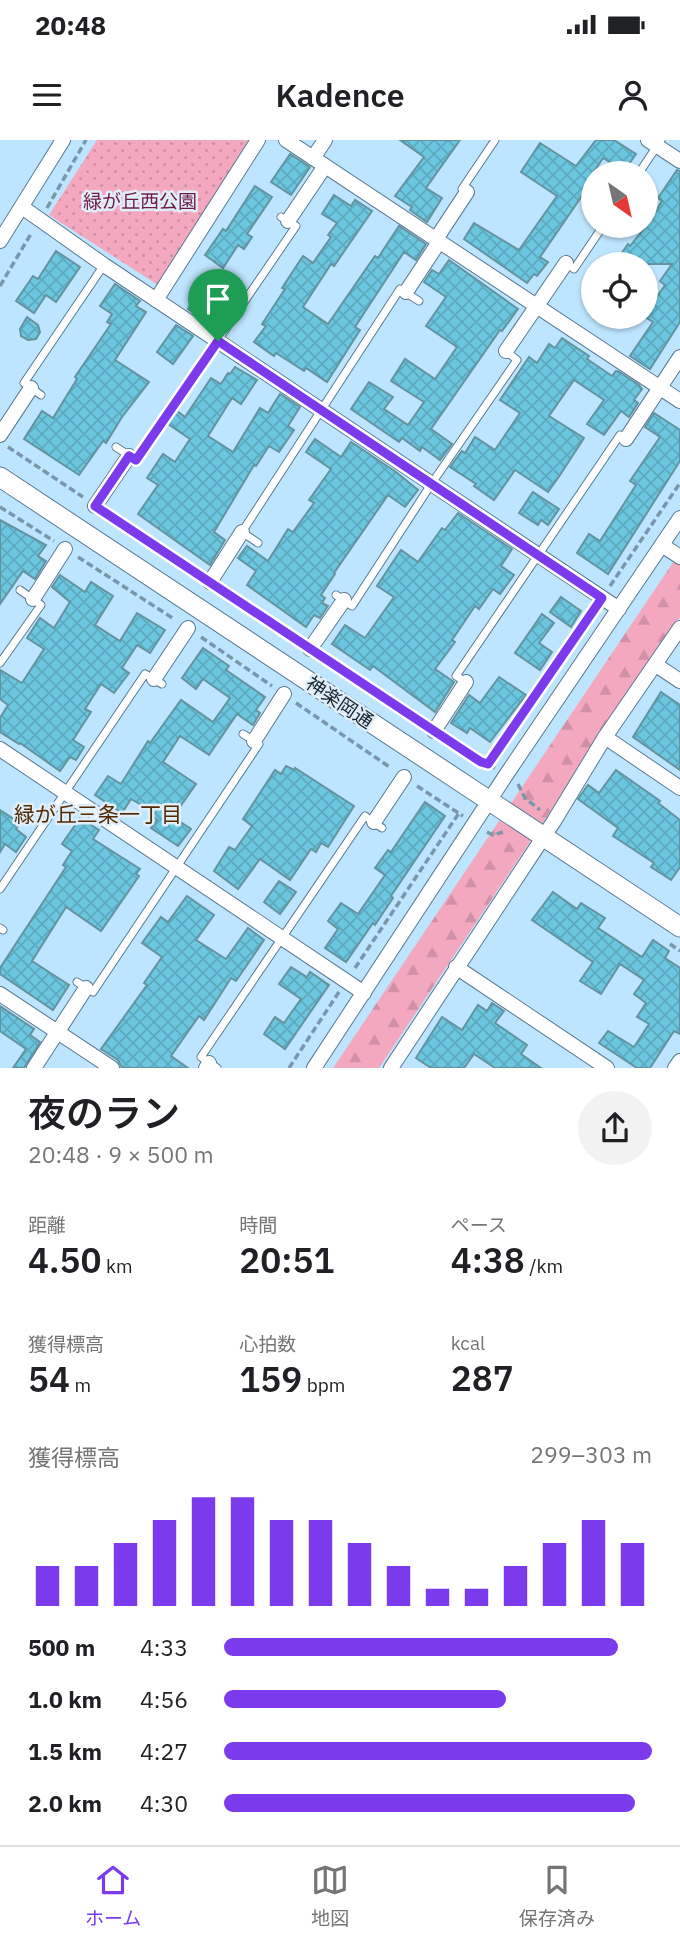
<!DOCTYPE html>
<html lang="ja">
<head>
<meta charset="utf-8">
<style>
	body { margin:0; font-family:"IBM Plex Sans","Noto Sans JP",sans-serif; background:#f2f2f2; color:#202124; height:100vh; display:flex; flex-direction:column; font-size:26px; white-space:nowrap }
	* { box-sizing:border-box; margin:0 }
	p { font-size:23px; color:#757577 }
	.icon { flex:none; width:38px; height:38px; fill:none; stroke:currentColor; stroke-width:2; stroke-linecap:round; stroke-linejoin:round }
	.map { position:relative; height:928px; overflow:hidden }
	.drawer { display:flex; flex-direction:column; background:#fff; flex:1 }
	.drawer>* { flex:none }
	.needle { width:46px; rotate:146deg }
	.fabs { position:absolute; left:581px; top:21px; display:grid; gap:14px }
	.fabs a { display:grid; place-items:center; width:77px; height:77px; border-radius:50%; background:#fff; box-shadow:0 2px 5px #0004; font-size:35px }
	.pin { position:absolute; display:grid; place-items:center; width:60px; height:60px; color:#fff; margin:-72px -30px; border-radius:50% 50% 50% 0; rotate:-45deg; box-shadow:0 0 7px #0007 }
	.pin .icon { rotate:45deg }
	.round { display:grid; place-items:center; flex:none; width:74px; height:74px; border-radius:37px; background:#f2f2f2 }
	.summary { display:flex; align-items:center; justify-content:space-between; height:119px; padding:0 28px }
	h1 { font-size:38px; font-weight:600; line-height:52px }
	.stats { display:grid; grid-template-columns:repeat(3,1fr); gap:10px; height:119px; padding:7px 28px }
	.stats div { display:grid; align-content:center }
	.stats b { font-size:35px; font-weight:600 }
	.stats small { font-size:19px; font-weight:400 }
	.stats p { font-size:19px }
	.chart { height:196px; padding:14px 28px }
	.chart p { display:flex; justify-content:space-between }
	.chart svg { width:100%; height:126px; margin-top:7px; stroke:#7c3aed; stroke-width:6 }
	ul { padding:0 28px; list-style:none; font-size:23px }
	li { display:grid; grid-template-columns:112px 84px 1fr; align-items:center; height:52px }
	li i { height:18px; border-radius:9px; background:#7c3aed }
	.status { display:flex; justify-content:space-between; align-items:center; height:49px; padding:0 35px; background:#fff; direction:ltr }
	.status svg { height:19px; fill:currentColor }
	header { display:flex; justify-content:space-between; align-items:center; height:91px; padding:0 28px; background:#fff; font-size:32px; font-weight:600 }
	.menu { display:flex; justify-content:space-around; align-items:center; height:98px; border-top:2px solid #e0e0e0; background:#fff; font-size:19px; color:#757577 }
	.menu a { display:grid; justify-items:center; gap:4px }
	.menu .on { color:#7c3aed }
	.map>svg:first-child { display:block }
</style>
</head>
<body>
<div class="status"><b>20:48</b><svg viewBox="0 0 49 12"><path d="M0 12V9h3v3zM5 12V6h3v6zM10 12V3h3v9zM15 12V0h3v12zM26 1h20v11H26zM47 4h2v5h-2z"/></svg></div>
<header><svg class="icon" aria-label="menu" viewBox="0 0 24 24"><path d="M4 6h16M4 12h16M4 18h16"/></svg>Kadence<svg class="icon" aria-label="person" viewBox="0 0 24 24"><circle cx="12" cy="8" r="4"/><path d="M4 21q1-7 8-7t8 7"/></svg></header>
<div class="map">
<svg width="680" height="928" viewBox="0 0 680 928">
	<defs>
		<pattern id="grass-dots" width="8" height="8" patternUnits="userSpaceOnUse" patternTransform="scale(1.75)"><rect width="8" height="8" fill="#f3a8c0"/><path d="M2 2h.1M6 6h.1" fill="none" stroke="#d090a5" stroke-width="1.8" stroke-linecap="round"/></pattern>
		<pattern id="forest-firs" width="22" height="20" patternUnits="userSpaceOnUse" patternTransform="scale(1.75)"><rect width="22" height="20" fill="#f3a8c0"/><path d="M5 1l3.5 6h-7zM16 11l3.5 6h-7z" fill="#d090a5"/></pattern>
		<pattern id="building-cross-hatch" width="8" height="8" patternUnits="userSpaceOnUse" patternTransform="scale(1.75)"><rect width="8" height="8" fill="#6bc6df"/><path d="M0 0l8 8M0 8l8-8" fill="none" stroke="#5caac0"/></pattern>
	</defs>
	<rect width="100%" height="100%" fill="#bee5ff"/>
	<polygon fill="url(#grass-dots)" points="97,0 251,0 158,145 49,75"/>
	<polygon fill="url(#forest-firs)" points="680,412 680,477 379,928 333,928"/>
	<g fill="url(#building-cross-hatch)" stroke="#6493a0" stroke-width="2">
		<polygon points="400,0 460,0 426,48 442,58 427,82 410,70 412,67 395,56 424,17"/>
		<polygon points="596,0 614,0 636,14 624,31 603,18 593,33 593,44 588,51 586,50 540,117 548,122 537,136 534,134 527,143 464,99 474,83 519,110 557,56 521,32 540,3 576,26"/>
		<polygon points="290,14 310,27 291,55 271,42"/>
		<polygon points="677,30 680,31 680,182 650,229 630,216 653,182 645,177 646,173 665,145 660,141 672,124 614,124 628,104 630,106 646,86 662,61 658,58"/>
		<polygon points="255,46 272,57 247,94 252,97 244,109 238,105 223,128 205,115 223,89 226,91"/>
		<polygon points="334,55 351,66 355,60 372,71 334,126 331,124 303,167 328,184 375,116 378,118 399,86 426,104 416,120 404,112 355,187 360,190 327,242 306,228 304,231 276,213 274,216 254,202 266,186 262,184 285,149 282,148 303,116 313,123 331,97 328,95 337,83 322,74"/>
		<polygon points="56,111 80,127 56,162 46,155 34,173 16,161 33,136 38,139"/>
		<polygon points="449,120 518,169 502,191 500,190 431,289 452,304 440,320 422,307 420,311 402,298 399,302 351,269 369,242 393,257 384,269 408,285 424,262 391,241 405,219 435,239 457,207 426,186 446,157 424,142 432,130 439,134"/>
		<polygon points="207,140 227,153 211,177 208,175 204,180 188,169"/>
		<polygon points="115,144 140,161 136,166 146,172 115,220 149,242 122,277 106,303 103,301 79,335 24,299 42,271 53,278 77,239 75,237 111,184 107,182 112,174 100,166"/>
		<polygon points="27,177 38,185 40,192 36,199 28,200 21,196 20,189"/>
		<polygon points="176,185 193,196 173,224 157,212"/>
		<polygon points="562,198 589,216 587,219 612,236 616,231 619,232 639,245 642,249 634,260 638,263 629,277 621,271 604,295 587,284 604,260 574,240 549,276 584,298 560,335 548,352 515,330 494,360 474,346 476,344 450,327 462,311 465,313 475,297 495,310 520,273 500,260 529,217 537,223 549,204 555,208"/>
		<polygon points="235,227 257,240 241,264 232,258 208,296 233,312 260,268 268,273 280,254 300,267 288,286 294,290 279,312 269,306 256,326 254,325 214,392 225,400 210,425 138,374 158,345 147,338 163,314 175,322 190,299 168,284 177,271 185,277 211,238 221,244 228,233 230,234"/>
		<polygon points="654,273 680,290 680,321 608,434 577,413 589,394 600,401 636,345 630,341 660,297 645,287"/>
		<polygon points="315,299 341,317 351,302 396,332 418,350 405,367 388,355 334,433 335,434 321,455 325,458 322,463 328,466 320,478 314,475 306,487 247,445 256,431 238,418 247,406 268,421 288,389 293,392 314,363 309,360 331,329 306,312"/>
		<polygon points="533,352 559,369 548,385 541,380 538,385 519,373"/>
		<polygon points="458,373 512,409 501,426 514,435 500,454 493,449 479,469 475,466 452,500 455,502 435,529 454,542 435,572 373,526 370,530 332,504 345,485 365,498 394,457 377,446 401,410 418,422 442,388 445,390"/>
		<polygon points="0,380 46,405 38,416 46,421 35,439 23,431 0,464"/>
		<polygon points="60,435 85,452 91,442 113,456 95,485 120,501 137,473 165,490 150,513 137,505 122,528 129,533 114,553 101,544 85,569 91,572 73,600 84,607 76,620 70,617 60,631 20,603 19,604 0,592 0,578 8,565 0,559 0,530 22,543 44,509 27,498 40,478 54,488 70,462 52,447"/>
		<polygon points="561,457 581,471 571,487 550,472"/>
		<polygon points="542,474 554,483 539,503 552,512 540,530 515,513"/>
		<polygon points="203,508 229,526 226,530 265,557 256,570 260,573 253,585 237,574 209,615 180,596 163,622 196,644 173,677 191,689 178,706 151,688 157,680 152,676 155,673 131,659 122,673 95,655 108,636 121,644 148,601 150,603 181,560 213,582 230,558 203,539 196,549 182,538"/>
		<polygon points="499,537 526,555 490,602 470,588 467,593 451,583 469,555 480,563"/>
		<polygon points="661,552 680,565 680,630 633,597"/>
		<polygon points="286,626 294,630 295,628 354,666 328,707 321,703 316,712 311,709 290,740 260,719 238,749 214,731 229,707 235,710 252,686 243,679 275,630 281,634"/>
		<polygon points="616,630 660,661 658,663 680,680 680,727 671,740 651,727 654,723 613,696 618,688 578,659 588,645 599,653"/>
		<polygon points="425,662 445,676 391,756 393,758 375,785 373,783 346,822 325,808 338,789 328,781 341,763 358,774 385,735 375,728 388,710 391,712"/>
		<polygon points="0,670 20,683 16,689 26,697 16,712 5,704 0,712"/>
		<polygon points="80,678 99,690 93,699 140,729 136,734 139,736 101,791 66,767 32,821 69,845 53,870 0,834 0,828 66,727 63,725 72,711 62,704"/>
		<polygon points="279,741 296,752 280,774 264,762"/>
		<polygon points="553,752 577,769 581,763 605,778 598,788 642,817 653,800 669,811 665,818 680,828 680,894 674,891 650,928 637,928 599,903 608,891 634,907 649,884 637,877 646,863 634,854 644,840 620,824 601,854 580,841 593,822 532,780"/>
		<polygon points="187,756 214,775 196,800 226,819 248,788 264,800 236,841 231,838 204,880 199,876 171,916 188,928 122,928 118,920 101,909 147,845 144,843 162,817 142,803 161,777 168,782"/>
		<polygon points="291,827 307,837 310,832 329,845 285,909 264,894 275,877 284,883 301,859 279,844"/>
		<polygon points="492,863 504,871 495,883 527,905 521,914 541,928 495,928 474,914 464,928 431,928 416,918 442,877 462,890 478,865 487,871"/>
		<polygon points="0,866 34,889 30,895 40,902 24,928 13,928 26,909 0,891"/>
	</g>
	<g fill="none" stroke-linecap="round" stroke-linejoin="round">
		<defs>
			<g id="lane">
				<polyline points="639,33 661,0"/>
				<polyline points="465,51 462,49 495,0"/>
				<polyline points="566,123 574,129 603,86"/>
				<polyline points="41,255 24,243 104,125"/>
				<polyline points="116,307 136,320 296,86 281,77"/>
				<polyline points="258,403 242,392 400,149 419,161"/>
				<polyline points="336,455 352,466 432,343 517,220 506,211"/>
				<polyline points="0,523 41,465 20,450"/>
				<polyline points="466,542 456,536 620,295 626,299"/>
				<polyline points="0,749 145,534 162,544"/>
				<polyline points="0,788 3,790"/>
				<polyline points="77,842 93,852 259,604 243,594"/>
				<polyline points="217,928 201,917 365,676 382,688"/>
			</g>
			<g id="street">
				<polyline points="286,0 680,261"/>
				<polyline points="648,0 680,21"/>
				<polyline points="313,18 325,0"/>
				<polyline points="22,67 104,125 619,469"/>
				<polyline points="288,81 325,26"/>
				<polyline points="436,99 467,52"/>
				<polyline points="0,101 63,0"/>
				<polyline points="406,152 439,102"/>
				<polyline points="156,160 258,0"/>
				<polyline points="506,211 566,123"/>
				<polyline points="0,295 31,248"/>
				<polyline points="626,299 680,217"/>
				<polyline points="95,366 129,316"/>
				<polyline points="662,405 680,417"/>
				<polyline points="210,442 242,392"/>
				<polyline points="33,459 65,409"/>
				<polyline points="310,509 344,460"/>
				<polyline points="656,525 680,541"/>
				<polyline points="154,539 188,488"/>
				<polyline points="434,591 466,542"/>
				<polyline points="605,597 680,648"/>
				<polyline points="254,601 284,554"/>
				<polyline points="0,609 364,853"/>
				<polyline points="374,682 404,637"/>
				<polyline points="456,827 607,928"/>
				<polyline points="0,854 112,928"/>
				<polyline points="34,928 86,848"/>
				<polyline points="206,928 209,923"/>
				<polyline points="314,928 506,635 680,378"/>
				<polyline points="391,928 554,681 605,597 680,488"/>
				<polyline points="675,928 680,921"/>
			</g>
			<polyline id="secondary" points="0,337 680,787"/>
		</defs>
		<use href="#lane" stroke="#587a92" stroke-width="9"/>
		<use href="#street" stroke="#587a92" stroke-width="16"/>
		<use href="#secondary" stroke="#587a92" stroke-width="21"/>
		<g stroke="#7996aa" stroke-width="3.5" stroke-dasharray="7 3.5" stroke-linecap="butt">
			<polyline points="47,68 86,0"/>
			<polyline points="0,146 32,92"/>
			<polyline points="8,307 83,357"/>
			<polyline points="0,367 54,401"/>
			<polyline points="107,373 196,433"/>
			<polyline points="78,417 174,479"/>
			<polyline points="610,446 680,343"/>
			<polyline points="223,451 298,501"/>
			<polyline points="201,497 272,546"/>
			<polyline points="322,517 421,582"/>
			<polyline points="296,563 391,628"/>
			<polyline points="448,600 481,622 495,628"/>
			<polyline points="488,624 594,470"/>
			<polyline points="518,644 525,658 540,670"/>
			<polyline points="417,646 463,676"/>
			<polyline points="487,692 493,695 503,692"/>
			<polyline points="670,804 680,811"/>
			<polyline points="355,828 459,673"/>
			<polyline points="289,928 339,852"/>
		</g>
		<use href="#lane" stroke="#fff" stroke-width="7"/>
		<use href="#street" stroke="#fff" stroke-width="14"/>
		<use href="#secondary" stroke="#fff" stroke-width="19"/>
	</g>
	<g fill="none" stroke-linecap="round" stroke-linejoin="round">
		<defs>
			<polygon id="route" points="218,201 602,458 488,624 481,622 95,366 129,316 136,320"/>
		</defs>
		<use href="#route" stroke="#fff" stroke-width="14"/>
		<use href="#route" stroke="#7c3aed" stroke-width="9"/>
	</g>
	<g text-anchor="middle" stroke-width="5" stroke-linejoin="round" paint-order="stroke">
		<g font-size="19" fill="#70193f" stroke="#dfeef9">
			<text x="140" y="68">緑が丘西公園</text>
		</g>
		<g font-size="19" fill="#16252f" stroke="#dfeef9">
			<text transform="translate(340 562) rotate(34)" y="7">神楽岡通</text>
		</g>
		<g font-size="21" fill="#522900" stroke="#dfeef9">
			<text x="98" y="682">緑が丘三条一丁目</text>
		</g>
	</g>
</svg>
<div class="fabs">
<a><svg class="needle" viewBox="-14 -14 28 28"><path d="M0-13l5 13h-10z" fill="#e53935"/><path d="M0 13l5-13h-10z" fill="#757577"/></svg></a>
<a><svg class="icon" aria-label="locate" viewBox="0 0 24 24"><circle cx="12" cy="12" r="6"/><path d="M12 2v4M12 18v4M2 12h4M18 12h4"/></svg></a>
</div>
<div class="pin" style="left:218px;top:201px;background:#1e9e55"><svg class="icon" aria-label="arrive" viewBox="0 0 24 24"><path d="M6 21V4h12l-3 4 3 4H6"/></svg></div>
</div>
<section class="drawer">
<div class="summary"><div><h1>夜のラン</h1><p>20:48 · 9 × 500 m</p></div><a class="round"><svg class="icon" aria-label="share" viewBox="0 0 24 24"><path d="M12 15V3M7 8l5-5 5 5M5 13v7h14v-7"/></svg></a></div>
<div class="stats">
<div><p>距離</p><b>4.50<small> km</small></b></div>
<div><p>時間</p><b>20:51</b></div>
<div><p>ペース</p><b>4:38<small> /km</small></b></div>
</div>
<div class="stats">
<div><p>獲得標高</p><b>54<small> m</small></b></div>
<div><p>心拍数</p><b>159<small> bpm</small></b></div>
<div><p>kcal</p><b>287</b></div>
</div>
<div class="chart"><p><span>獲得標高</span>299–303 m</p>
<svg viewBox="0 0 160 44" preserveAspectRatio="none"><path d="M5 44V30M15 44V30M25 44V22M35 44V14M45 44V6M55 44V6M65 44V14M75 44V14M85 44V22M95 44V30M105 44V38M115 44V38M125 44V30M135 44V22M145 44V14M155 44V22"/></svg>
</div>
<ul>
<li><b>500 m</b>4:33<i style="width:92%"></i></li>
<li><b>1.0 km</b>4:56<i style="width:66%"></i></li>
<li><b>1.5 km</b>4:27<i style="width:100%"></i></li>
<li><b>2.0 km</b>4:30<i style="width:96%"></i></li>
</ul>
</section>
<nav class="menu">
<a class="on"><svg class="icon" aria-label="home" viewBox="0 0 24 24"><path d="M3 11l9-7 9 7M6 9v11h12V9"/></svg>ホーム</a>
<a><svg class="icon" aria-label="map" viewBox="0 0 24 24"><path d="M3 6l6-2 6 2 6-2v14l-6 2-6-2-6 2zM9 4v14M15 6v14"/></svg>地図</a>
<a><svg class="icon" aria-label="saved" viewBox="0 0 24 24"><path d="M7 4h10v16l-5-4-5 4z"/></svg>保存済み</a>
</nav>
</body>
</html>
